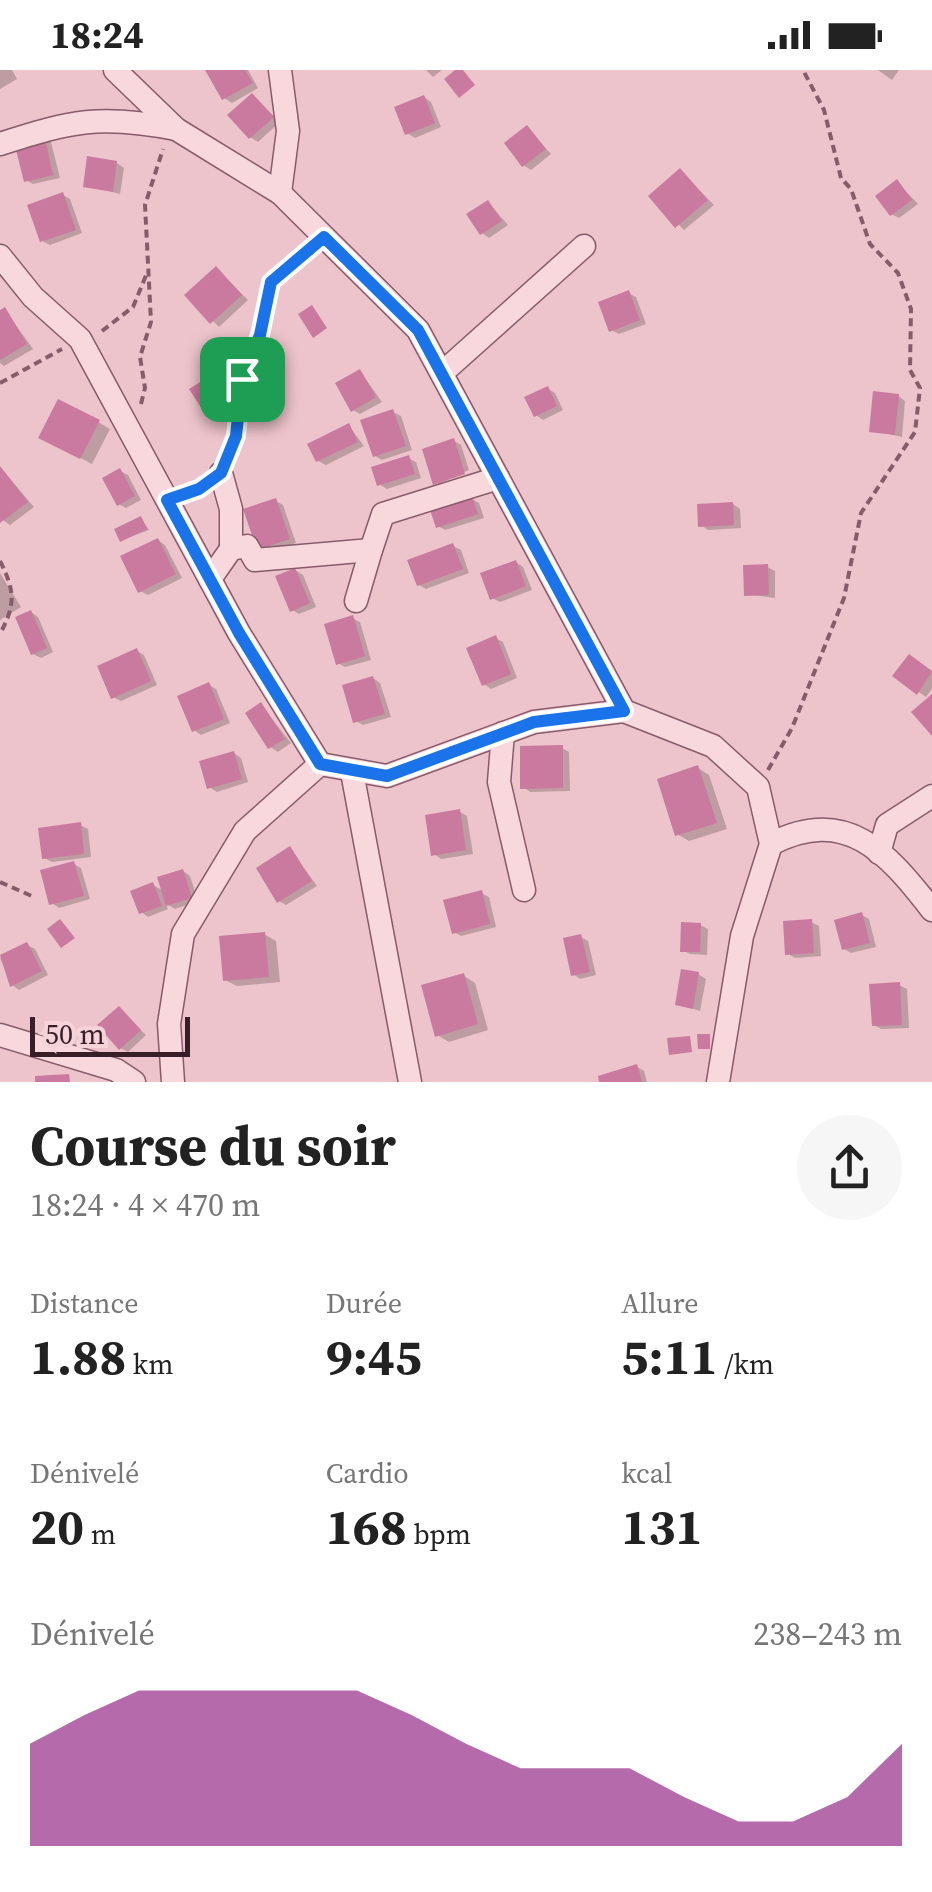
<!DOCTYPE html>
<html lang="fr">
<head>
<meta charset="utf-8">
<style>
	body { margin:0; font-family:"Source Serif 4",serif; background:#f6f6f6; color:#222; height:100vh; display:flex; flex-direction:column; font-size:38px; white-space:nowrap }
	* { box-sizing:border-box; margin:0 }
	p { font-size:32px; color:#767676 }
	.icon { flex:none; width:55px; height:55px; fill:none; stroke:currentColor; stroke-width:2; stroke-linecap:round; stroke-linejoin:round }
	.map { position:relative; height:1012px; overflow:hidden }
	.sheet { display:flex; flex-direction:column; background:#fff; flex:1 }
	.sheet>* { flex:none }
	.scale { position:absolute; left:30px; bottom:25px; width:160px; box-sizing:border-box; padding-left:10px; border:5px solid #371e28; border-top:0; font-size:28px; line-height:35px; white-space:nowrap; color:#371e28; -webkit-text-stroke:8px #f5d3d9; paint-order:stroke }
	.pin { position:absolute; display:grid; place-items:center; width:85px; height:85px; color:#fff; margin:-42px; border-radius:20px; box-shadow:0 5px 15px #0006 }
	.round { display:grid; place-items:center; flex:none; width:105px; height:105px; border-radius:52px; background:#f6f6f6 }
	.headline { display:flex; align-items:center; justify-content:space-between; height:170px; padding:0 30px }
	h1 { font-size:55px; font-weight:700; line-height:75px }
	.stats { display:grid; grid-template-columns:repeat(3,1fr); gap:15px; height:170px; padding:10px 30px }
	.stats div { display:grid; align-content:center }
	.stats b { font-size:50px; font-weight:700 }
	.stats small { font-size:28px; font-weight:400 }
	.stats p { font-size:28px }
	.chart { height:280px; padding:20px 30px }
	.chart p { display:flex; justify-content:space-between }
	.chart svg { width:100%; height:180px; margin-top:10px; fill:#952c88; opacity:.7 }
	.status { display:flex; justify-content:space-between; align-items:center; height:70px; padding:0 50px; background:#fff; direction:ltr }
	.status svg { height:28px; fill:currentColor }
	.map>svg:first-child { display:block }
</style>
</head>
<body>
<div class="status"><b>18:24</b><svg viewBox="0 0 49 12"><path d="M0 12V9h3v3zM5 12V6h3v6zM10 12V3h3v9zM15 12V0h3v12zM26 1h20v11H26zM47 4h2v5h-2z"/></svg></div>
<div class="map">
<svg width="932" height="1012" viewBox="0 0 932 1012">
	<rect width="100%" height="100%" fill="#edc4cb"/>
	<g fill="#0003">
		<polygon points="0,0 12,0 17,9 0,19"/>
		<polygon points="208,0 248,0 258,18 232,33 224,28"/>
		<polygon points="426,0 442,0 433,7"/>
		<polygon points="878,0 899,0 892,10"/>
		<polygon points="253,26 280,52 258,72 250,67"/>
		<polygon points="424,27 431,32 441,57 415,68 407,63"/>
		<polygon points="527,58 551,84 531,100 523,95"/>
		<polygon points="44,68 51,72 60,108 33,114 26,110"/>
		<polygon points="117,93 124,98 120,124 86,115"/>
		<polygon points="680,101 714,135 684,160 651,126"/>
		<polygon points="897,112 918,134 899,148 891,144"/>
		<polygon points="63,125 70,129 82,163 50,175 42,171"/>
		<polygon points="489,133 508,155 489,168 482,163"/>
		<polygon points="217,199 248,230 219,257 188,225"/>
		<polygon points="628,223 636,227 646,254 619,264 611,260"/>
		<polygon points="5,240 33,279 4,296 0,293 0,243"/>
		<polygon points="360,301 382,332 360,344 353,340"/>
		<polygon points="218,304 241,333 216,349 208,345"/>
		<polygon points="548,319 555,323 563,340 543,350 536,345"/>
		<polygon points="898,326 905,331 902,367 872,360"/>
		<polygon points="393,342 401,346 412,380 382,390 375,386"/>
		<polygon points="98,352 110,359 92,394 53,374"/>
		<polygon points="349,356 364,376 326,395 318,391"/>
		<polygon points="454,371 461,375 469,400 438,414"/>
		<polygon points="408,388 416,392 421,408 387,419 379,414"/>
		<polygon points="0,397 34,437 10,455 0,448"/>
		<polygon points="120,401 128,405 141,430 126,438 118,434"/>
		<polygon points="472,429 479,433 484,448 445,460 438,456"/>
		<polygon points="276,431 283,435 296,473 267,483 259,479"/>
		<polygon points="733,434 740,439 741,458 708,460 701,455"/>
		<polygon points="141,448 149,460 122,470"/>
		<polygon points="158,470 165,475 182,508 148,525 140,521"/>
		<polygon points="453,476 461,480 469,503 426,519 419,515"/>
		<polygon points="516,492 523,497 532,520 500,532 492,528"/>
		<polygon points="767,497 775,501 775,528 746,524"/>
		<polygon points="295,500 303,505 316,537 299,544 292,540"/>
		<polygon points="0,503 21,537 0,550"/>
		<polygon points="31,542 38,547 53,582 41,588 33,584"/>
		<polygon points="352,548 360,552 371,590 345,597 338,593"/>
		<polygon points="495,568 503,572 517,608 491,619 484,614"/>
		<polygon points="137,581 144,585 157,615 121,631 113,627"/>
		<polygon points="917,591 932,602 932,619 926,627 896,606"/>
		<polygon points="373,608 380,613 391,647 363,655 356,651"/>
		<polygon points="209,615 216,619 230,653 201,665 194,660"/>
		<polygon points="261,635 291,673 278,682 270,677"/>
		<polygon points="562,678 569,682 570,721 530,722 523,717"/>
		<polygon points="234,683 241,688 248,712 217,722 209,717"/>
		<polygon points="698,698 709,705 727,759 689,771 677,764"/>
		<polygon points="460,742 467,746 473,784 441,789 434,784"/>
		<polygon points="80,755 88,759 91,787 52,792 44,788"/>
		<polygon points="290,779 317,816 286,835 279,831"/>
		<polygon points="74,794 81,798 90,829 59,838 52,833"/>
		<polygon points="183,801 190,806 198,831 175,839 165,833 168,839 148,847 141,842 153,815 164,821"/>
		<polygon points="481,823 489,827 496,857 461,866 454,862"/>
		<polygon points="862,845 869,849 876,877 851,883 844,879"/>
		<polygon points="811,852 819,856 821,886 795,888 787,883"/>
		<polygon points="700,855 708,859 707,885 690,884 682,880"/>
		<polygon points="264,864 276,871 280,912 237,916 225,910"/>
		<polygon points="581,867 588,871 596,905 580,909 573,904"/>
		<polygon points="27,875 35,879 48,905 19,920 12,915 0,888"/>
		<polygon points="698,904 706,909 700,941 678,934"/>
		<polygon points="464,906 475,913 488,960 449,972 437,965"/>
		<polygon points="899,915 907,919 909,958 881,959 874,955"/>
		<polygon points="119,939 146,965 128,982 120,978"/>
		<polygon points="636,996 644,1001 647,1012 602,1012"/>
	</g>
	<g fill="#ca7a9f">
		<polygon points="205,0 245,0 253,13 222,30"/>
		<polygon points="455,0 463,0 475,15 459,28 444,9"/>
		<polygon points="252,23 274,47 249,69 227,45"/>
		<polygon points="424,25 435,53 405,65 394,37"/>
		<polygon points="527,55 546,79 522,97 504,73"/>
		<polygon points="44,65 53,105 24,112 14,72"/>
		<polygon points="87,86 117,91 113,122 83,117"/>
		<polygon points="680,98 708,130 675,158 648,126"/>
		<polygon points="897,109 912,130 890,146 875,126"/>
		<polygon points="63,122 76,160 40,172 27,135"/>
		<polygon points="488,130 502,151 480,165 466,144"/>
		<polygon points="216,196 242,225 210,254 184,225"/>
		<polygon points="629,220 640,250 609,262 598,232"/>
		<polygon points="312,235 327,258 313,268 298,244"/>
		<polygon points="5,237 27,274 0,290 0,240"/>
		<polygon points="360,299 376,327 351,342 335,313"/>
		<polygon points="218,301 235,329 207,347 189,319"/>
		<polygon points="548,316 557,336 534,347 524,327"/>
		<polygon points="873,321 899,324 895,365 869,362"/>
		<polygon points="58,329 100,350 80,389 38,368"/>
		<polygon points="393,339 406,376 373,387 360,350"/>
		<polygon points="349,353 358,372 316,392 307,374"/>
		<polygon points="454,368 465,404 433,415 422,379"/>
		<polygon points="409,385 415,404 377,416 371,397"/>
		<polygon points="0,396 28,432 0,453"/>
		<polygon points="120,398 135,426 117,436 102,408"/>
		<polygon points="472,426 478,444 436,458 430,440"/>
		<polygon points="276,428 290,469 257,480 243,439"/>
		<polygon points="733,432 734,455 698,457 697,434"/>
		<polygon points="141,446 147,459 120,472 114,459"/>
		<polygon points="158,468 176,504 138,523 120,486"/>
		<polygon points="453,473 463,499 417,516 407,490"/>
		<polygon points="516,490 526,516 490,530 480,503"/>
		<polygon points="768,494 769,525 744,526 743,495"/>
		<polygon points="295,498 310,533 290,542 275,506"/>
		<polygon points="31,540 47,578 31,585 15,547"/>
		<polygon points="353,545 365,586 336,595 324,554"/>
		<polygon points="496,565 511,604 482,616 466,578"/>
		<polygon points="137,578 151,611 111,629 97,596"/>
		<polygon points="909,584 932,601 917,625 892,606"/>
		<polygon points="373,606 385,644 353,653 342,615"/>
		<polygon points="209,612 224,649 192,662 177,626"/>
		<polygon points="932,624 932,666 911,642"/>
		<polygon points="261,632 285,669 268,679 245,643"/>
		<polygon points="563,675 563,718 520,719 520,676"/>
		<polygon points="234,681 242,709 207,719 199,691"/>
		<polygon points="698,695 717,753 675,766 657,709"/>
		<polygon points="460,739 466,780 431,786 425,745"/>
		<polygon points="81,752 84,784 42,789 38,758"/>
		<polygon points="290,776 312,811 277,833 256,798"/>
		<polygon points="74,791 84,826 49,835 40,800"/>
		<polygon points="183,799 192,828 166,836 157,807"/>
		<polygon points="153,812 162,836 139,844 130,821"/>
		<polygon points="482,820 490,854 452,864 443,830"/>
		<polygon points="862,842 870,873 842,880 834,850"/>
		<polygon points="60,849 75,868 61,878 47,859"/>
		<polygon points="812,849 814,883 785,885 783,851"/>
		<polygon points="681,852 701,853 700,882 680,882"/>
		<polygon points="265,862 269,907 223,911 219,866"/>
		<polygon points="581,864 590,902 571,906 563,868"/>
		<polygon points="27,872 42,901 10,917 0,885"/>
		<polygon points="681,899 699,902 693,939 675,935"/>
		<polygon points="464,903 478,954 435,967 421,915"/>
		<polygon points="900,912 902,955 872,956 869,914"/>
		<polygon points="119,936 141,960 119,980 97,955"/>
		<polygon points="697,964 710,964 710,979 698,979"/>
		<polygon points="690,966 692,982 669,985 667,968"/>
		<polygon points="637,994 642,1012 599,1012 598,1006"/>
		<polygon points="69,1004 70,1012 35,1012 35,1006"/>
	</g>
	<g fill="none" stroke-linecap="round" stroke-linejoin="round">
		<defs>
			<g id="minor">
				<polyline points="115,0 176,59 280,123 418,260 624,641"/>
				<polyline points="280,0 288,61 280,123"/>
				<path d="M 0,74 C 71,51 100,44 176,59"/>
				<polyline points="0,186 33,227 80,269 239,563 320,694 387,706 534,652 624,641 713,676 758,717 771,774 742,866 718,1012"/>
				<polyline points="442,303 584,176"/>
				<polyline points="221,403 231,439 231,479"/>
				<polyline points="210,509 231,479 247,476 255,490 371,480 383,444 498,408"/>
				<polyline points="356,531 371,480"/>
				<polyline points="503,663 499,712 524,820"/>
				<polyline points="352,702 410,1012"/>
				<path d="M 771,774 C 846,735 887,782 932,840"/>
				<polyline points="879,783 887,755 932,726"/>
				<polyline points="0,965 116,1000 134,1012"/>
				<polyline points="173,1012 169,954 183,864 245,761 320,694"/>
			</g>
		</defs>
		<use href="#minor" stroke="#875b6a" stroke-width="25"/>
		<g stroke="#875b6a" stroke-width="4" stroke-dasharray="8 5" stroke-linecap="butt">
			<polyline points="102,261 133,237 147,203"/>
			<polyline points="0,313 62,279"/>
			<polyline points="141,334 145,318 140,287 151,252 145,135 163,79"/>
			<polyline points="228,386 236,366 242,309 261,265 271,212 309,179"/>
			<polyline points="186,424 204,415"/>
			<path d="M 0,491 C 15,521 16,534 0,564"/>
			<polyline points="768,700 792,658 844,528 861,443 915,362 920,318 910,300 911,239 898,203 870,174 851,119 841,108 824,40 803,0"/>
			<polyline points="0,812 34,827"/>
		</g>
		<use href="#minor" stroke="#f8d7dd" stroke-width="22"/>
	</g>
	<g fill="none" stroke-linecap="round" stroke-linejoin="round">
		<defs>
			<polygon id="route" points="324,167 418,260 624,641 534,652 387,706 320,694 239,563 167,430 199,419 221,403 236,366 242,309 260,265 271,212"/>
		</defs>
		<use href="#route" stroke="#fff" stroke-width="20"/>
		<use href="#route" stroke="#1a73e8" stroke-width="12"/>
	</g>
</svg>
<div class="scale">50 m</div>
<div class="pin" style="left:242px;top:309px;background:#1e9e55"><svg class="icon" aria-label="arrive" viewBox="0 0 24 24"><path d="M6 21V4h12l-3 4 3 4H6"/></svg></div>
</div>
<section class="sheet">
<div class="headline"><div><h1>Course du soir</h1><p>18:24 · 4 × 470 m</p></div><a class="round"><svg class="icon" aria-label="share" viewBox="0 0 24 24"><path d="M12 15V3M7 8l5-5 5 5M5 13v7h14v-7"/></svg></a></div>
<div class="stats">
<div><p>Distance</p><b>1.88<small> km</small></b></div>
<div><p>Durée</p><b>9:45</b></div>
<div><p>Allure</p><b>5:11<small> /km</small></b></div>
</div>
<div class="stats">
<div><p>Dénivelé</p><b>20<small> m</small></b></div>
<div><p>Cardio</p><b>168<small> bpm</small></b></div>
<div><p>kcal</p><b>131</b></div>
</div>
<div class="chart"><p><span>Dénivelé</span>238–243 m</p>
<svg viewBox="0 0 160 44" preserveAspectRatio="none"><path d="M0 44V19L10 12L20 6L30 6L40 6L50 6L60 6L70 12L80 19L90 25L100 25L110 25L120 32L130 38L140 38L150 32L160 19V44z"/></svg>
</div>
</section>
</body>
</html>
